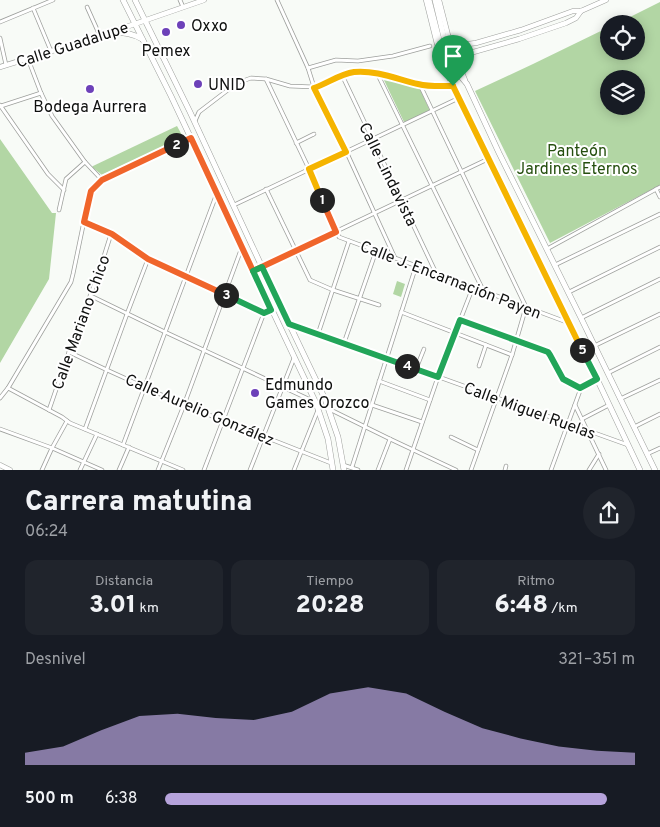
<!DOCTYPE html>
<html lang="es">
<head>
<meta charset="utf-8">
<style>
	body { margin:0; font-family:Overpass,sans-serif; background:#20242c; color:#f1f3f6; height:100vh; display:flex; flex-direction:column; font-size:19px; white-space:nowrap }
	* { box-sizing:border-box; margin:0 }
	p { font-size:16px; color:#9ea1a6 }
	.icon { flex:none; width:28px; height:28px; fill:none; stroke:currentColor; stroke-width:2; stroke-linecap:round; stroke-linejoin:round }
	.map { position:relative; height:470px; overflow:hidden }
	.side { display:flex; flex-direction:column; background:#171b24; flex:1 }
	.side>* { flex:none }
	.fabs { position:absolute; left:600px; top:15px; display:grid; gap:10px }
	.fabs a { display:grid; place-items:center; width:45px; height:45px; border-radius:50%; background:#171b24; box-shadow:0 2px 12px #0003; font-size:25px }
	.pin { position:absolute; display:grid; place-items:center; width:42px; height:42px; color:#fff; margin:-51px -21px; border-radius:50% 50% 50% 0; rotate:-45deg; box-shadow:0 0 5px #0007 }
	.pin .icon { rotate:45deg }
	.km { position:absolute; width:25px; height:25px; margin:-12px; border-radius:50%; background:#222; color:#fff; font-size:14px; line-height:25px; text-align:center }
	.round { display:grid; place-items:center; flex:none; width:52px; height:52px; border-radius:26px; background:#20242c }
	.headline { display:flex; align-items:center; justify-content:space-between; height:85px; padding:0 25px }
	h1 { font-size:28px; font-weight:800; line-height:38px }
	.stats { display:grid; grid-template-columns:repeat(3,1fr); gap:8px; height:85px; padding:5px 25px }
	.stats div { display:grid; align-content:center; border-radius:12px; background:#20242c; text-align:center }
	.stats b { font-size:25px; font-weight:800 }
	.stats small { font-size:14px; font-weight:400 }
	.stats p { font-size:14px }
	.chart { height:140px; padding:10px 25px }
	.chart p { display:flex; justify-content:space-between }
	.chart svg { width:100%; height:90px; margin-top:5px; fill:#b6a3db; opacity:.7 }
	ul { padding:0 25px; list-style:none; font-size:16px }
	li { display:grid; grid-template-columns:80px 60px 1fr; align-items:center; height:38px }
	li i { height:12px; border-radius:6px; background:#b6a3db }
	.map>svg:first-child { display:block }
</style>
</head>
<body>
<div class="map">
<svg width="660" height="470" viewBox="0 0 660 470">
	<rect width="100%" height="100%" fill="#f8fbf7"/>
	<g fill="#b2d6a4" fill-rule="evenodd">
		<path d="M 660,2 L 660,185 L 550,243 L 475,91 L 533,64 L 609,27 L 609,51 L 636,51 L 636,24 L 616,24 ZM 609,79 L 636,79 L 636,106 L 609,106 Z"/>
		<polygon points="382,76 419,87 430,111 404,122"/>
		<polygon points="177,126 183,137 102,175 92,167 93,166"/>
		<polygon points="0,139 52,213 56,213 49,279 0,363"/>
		<polygon points="397,281 405,284 401,297 393,294"/>
	</g>
	<g fill="none" stroke-linecap="round" stroke-linejoin="round">
		<defs>
			<g id="street">
				<polyline points="180,0 183,7"/>
				<polyline points="277,0 308,68 314,87 346,151 395,258"/>
				<polyline points="87,7 100,36"/>
				<polyline points="33,8 51,51"/>
				<polyline points="0,22 53,0"/>
				<polyline points="0,38 6,65"/>
				<polyline points="28,59 41,93 52,116 85,162 102,180"/>
				<polyline points="308,68 336,60 358,61 393,56 430,46"/>
				<polyline points="377,73 483,290"/>
				<polyline points="342,75 436,273"/>
				<polyline points="266,79 309,169 339,237 569,323"/>
				<polyline points="420,85 526,307 512,355 471,470"/>
				<polyline points="0,105 48,174 64,190"/>
				<polyline points="1,106 41,93"/>
				<polyline points="195,121 199,112 237,83 251,78 266,79 290,86 314,87 342,75 354,72 365,72 377,73 420,85 436,86 453,86"/>
				<polyline points="296,143 314,134"/>
				<polyline points="266,189 310,280 333,290 379,305"/>
				<polyline points="656,189 660,197"/>
				<polyline points="234,205 459,98"/>
				<polyline points="59,210 66,179 85,162"/>
				<polyline points="84,221 111,234 148,259 264,313"/>
				<polyline points="547,249 660,187"/>
				<polyline points="555,265 660,214"/>
				<polyline points="253,271 488,159"/>
				<polyline points="569,292 660,247"/>
				<polyline points="91,296 165,332 315,402"/>
				<polyline points="401,312 512,355"/>
				<polyline points="581,318 660,279"/>
				<polyline points="460,320 548,352 550,355 563,379 581,388"/>
				<polyline points="289,323 628,445"/>
				<polyline points="318,334 349,241"/>
				<polyline points="344,343 376,251"/>
				<polyline points="594,346 660,314"/>
				<polyline points="69,352 107,370 184,405 331,463"/>
				<polyline points="479,366 486,345"/>
				<polyline points="416,369 424,349"/>
				<polyline points="608,373 660,347"/>
				<polyline points="379,381 430,400"/>
				<polyline points="8,388 62,417 70,423 183,470"/>
				<polyline points="0,398 8,388 71,282 73,274 89,197 93,188 102,180 191,138"/>
				<polyline points="620,399 660,380"/>
				<polyline points="372,405 422,422"/>
				<polyline points="575,405 606,470"/>
				<polyline points="329,409 390,439 456,470"/>
				<polyline points="49,410 69,352 99,272 111,234"/>
				<polyline points="582,419 609,405"/>
				<polyline points="634,427 660,414"/>
				<polyline points="0,429 52,448 102,470"/>
				<polyline points="85,429 127,314 148,259"/>
				<polyline points="451,437 478,450"/>
				<polyline points="123,445 217,193"/>
				<polyline points="647,454 660,448"/>
				<polyline points="343,465 358,470"/>
				<polyline points="352,467 416,266"/>
				<polyline points="42,470 52,448 67,421"/>
				<polyline points="80,470 97,434"/>
				<polyline points="119,470 129,447"/>
				<polyline points="158,470 184,405 242,247"/>
				<polyline points="204,470 264,313"/>
				<polyline points="250,470 294,358"/>
				<polyline points="294,470 318,410"/>
				<polyline points="378,470 390,439"/>
				<polyline points="406,470 438,377 473,287"/>
				<polyline points="505,470 506,466"/>
				<polyline points="551,470 581,388 597,379"/>
				<polyline points="589,470 599,454"/>
			</g>
			<g id="secondary">
				<polyline points="426,0 437,44 450,80"/>
				<polyline points="439,0 450,43 465,80"/>
				<polyline points="448,36 454,42 460,45 476,43 521,30 573,11 581,11 606,0"/>
				<polyline points="0,67 100,36 204,0"/>
				<path d="M 461,69 C 460,61 463,57 470,53 L 519,39 L 566,23 L 576,18 L 581,11"/>
				<polyline points="0,465 10,470"/>
			</g>
			<g id="primary">
				<polyline points="123,0 171,96 316,403 328,439 333,470"/>
				<polyline points="135,0 190,112 262,267 325,399 338,437 344,470"/>
				<polyline points="429,0 440,43 451,75 453,86 597,379 640,470"/>
				<polyline points="435,0 445,42 457,72 467,84 499,153 581,318 655,470"/>
				<path d="M 112,32 C 123,32 132,33 142,39"/>
			</g>
		</defs>
		<use href="#street" stroke="#9ea09d" stroke-width="4.5"/>
		<use href="#secondary" stroke="#9ea09d" stroke-width="5.5"/>
		<use href="#primary" stroke="#9ea09d" stroke-width="6"/>
		<use href="#street" stroke="#fff" stroke-width="3"/>
		<use href="#secondary" stroke="#fff" stroke-width="4.5"/>
		<use href="#primary" stroke="#fff" stroke-width="5"/>
	</g>
	<g fill="none" stroke-linecap="round" stroke-linejoin="round">
		<defs>
			<path id="split-1" d="M 322,200 L 309,169 L 346,152 L 314,88 C 328,83 340,74 354,72 C 376,70 397,79 418,84 C 430,87 442,86 453,86"/>
			<polyline id="split-2" points="176,145 191,138 253,271 336,232 322,200"/>
			<polyline id="split-3" points="176,145 102,180 91,191 84,222 112,234 148,259 226,295"/>
			<polyline id="split-4" points="226,295 264,313 271,310 253,271 262,267 289,324 407,366"/>
			<polyline id="split-5" points="407,366 438,377 460,320 548,352 550,355 563,379 580,388 597,379 582,350"/>
			<polyline id="split-6" points="453,86 582,350"/>
		</defs>
		<use href="#split-1" stroke="#fff" stroke-width="10"/>
		<use href="#split-2" stroke="#fff" stroke-width="10"/>
		<use href="#split-3" stroke="#fff" stroke-width="10"/>
		<use href="#split-4" stroke="#fff" stroke-width="10"/>
		<use href="#split-5" stroke="#fff" stroke-width="10"/>
		<use href="#split-6" stroke="#fff" stroke-width="10"/>
		<use href="#split-1" stroke="#f5b400" stroke-width="6"/>
		<use href="#split-2" stroke="#f0652b" stroke-width="6"/>
		<use href="#split-3" stroke="#f0652b" stroke-width="6"/>
		<use href="#split-4" stroke="#22a559" stroke-width="6"/>
		<use href="#split-5" stroke="#22a559" stroke-width="6"/>
		<use href="#split-6" stroke="#f5b400" stroke-width="6"/>
	</g>
	<g fill="#6d41b9" stroke="#fff" stroke-width="2">
		<circle cx="181" cy="25" r="5"/>
		<circle cx="166" cy="32" r="5"/>
		<circle cx="198" cy="84" r="5"/>
		<circle cx="90" cy="89" r="5"/>
		<circle cx="255" cy="393" r="5"/>
	</g>
	<g text-anchor="middle" stroke-width="4" stroke-linejoin="round" paint-order="stroke">
		<g font-size="16" fill="#0f100f" stroke="#fff" text-anchor="start">
			<text x="191" y="31">Oxxo</text>
			<text x="166" y="56" text-anchor="middle">Pemex</text>
			<text x="208" y="90">UNID</text>
			<text x="90" y="112" text-anchor="middle">Bodega Aurrera</text>
			<text x="265" y="390">Edmundo<tspan x="265" dy="18">Games Orozco</tspan></text>
		</g>
		<g font-size="16" fill="#0f100f" stroke="#fff">
			<text transform="translate(72 44) rotate(-18)" y="6">Calle Guadalupe</text>
			<text transform="translate(389 174) rotate(64)" y="6">Calle Lindavista</text>
			<text transform="translate(451 279) rotate(21)" y="6">Calle J. Encarnación Payen</text>
			<text transform="translate(80 322) rotate(-70)" y="6">Calle Mariano Chico</text>
			<text transform="translate(200 409) rotate(23)" y="6">Calle Aurelio González</text>
			<text transform="translate(530 410) rotate(20)" y="6">Calle Miguel Ruelas</text>
		</g>
		<g font-size="16" fill="#254f0e" stroke="#fff">
			<text x="577" y="156">Panteón<tspan x="577" dy="18">Jardines Eternos</tspan></text>
		</g>
	</g>
</svg>
<div class="fabs">
<a><svg class="icon" aria-label="locate" viewBox="0 0 24 24"><circle cx="12" cy="12" r="6"/><path d="M12 2v4M12 18v4M2 12h4M18 12h4"/></svg></a>
<a><svg class="icon" aria-label="layers" viewBox="0 0 24 24"><path d="M12 4l9 5-9 5-9-5zM3 14l9 5 9-5"/></svg></a>
</div>
<div class="pin" style="left:453px;top:86px;background:#1e9e55"><svg class="icon" aria-label="arrive" viewBox="0 0 24 24"><path d="M6 21V4h12l-3 4 3 4H6"/></svg></div>
<b class="km" style="left:322px;top:200px">1</b>
<b class="km" style="left:176px;top:145px">2</b>
<b class="km" style="left:226px;top:295px">3</b>
<b class="km" style="left:407px;top:366px">4</b>
<b class="km" style="left:582px;top:350px">5</b>
</div>
<section class="side">
<div class="headline"><div><h1>Carrera matutina</h1><p>06:24</p></div><a class="round"><svg class="icon" aria-label="share" viewBox="0 0 24 24"><path d="M12 15V3M7 8l5-5 5 5M5 13v7h14v-7"/></svg></a></div>
<div class="stats">
<div><p>Distancia</p><b>3.01<small> km</small></b></div>
<div><p>Tiempo</p><b>20:28</b></div>
<div><p>Ritmo</p><b>6:48<small> /km</small></b></div>
</div>
<div class="chart"><p><span>Desnivel</span>321–351 m</p>
<svg viewBox="0 0 160 44" preserveAspectRatio="none"><path d="M0 44V38L10 35L20 27L30 20L40 19L50 21L60 22L70 18L80 9L90 6L100 9L110 18L120 26L130 31L140 35L150 37L160 38V44z"/></svg>
</div>
<ul>
<li><b>500 m</b>6:38<i style="width:94%"></i></li>
</ul>
</section>
</body>
</html>
